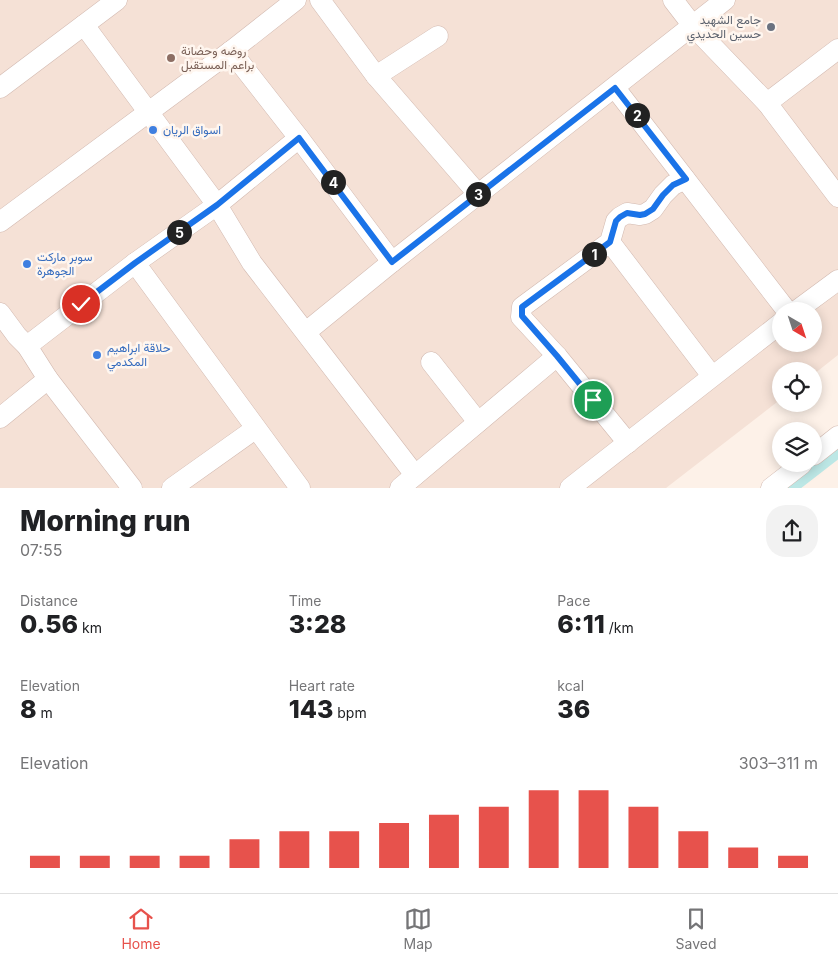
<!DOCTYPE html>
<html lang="en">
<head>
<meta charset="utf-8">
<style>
	body { margin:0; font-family:Inter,Vazirmatn,sans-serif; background:#f2f2f2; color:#202124; height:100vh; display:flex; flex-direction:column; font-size:19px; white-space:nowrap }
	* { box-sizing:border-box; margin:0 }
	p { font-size:16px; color:#757577 }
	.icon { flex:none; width:28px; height:28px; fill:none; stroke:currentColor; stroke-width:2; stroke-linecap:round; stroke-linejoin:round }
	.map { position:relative; height:488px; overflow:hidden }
	.panel { display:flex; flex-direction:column; background:#fff; flex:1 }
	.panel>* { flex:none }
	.needle { width:32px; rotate:141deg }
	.tools { position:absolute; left:772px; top:302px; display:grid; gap:10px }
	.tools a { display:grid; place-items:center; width:50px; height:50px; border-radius:50%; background:#fff; box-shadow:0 2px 12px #0003; font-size:25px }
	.pin { position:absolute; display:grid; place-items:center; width:42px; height:42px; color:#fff; margin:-21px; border:2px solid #fff; border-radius:50%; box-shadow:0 1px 5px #0007 }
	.km { position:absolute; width:25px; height:25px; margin:-12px; border-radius:50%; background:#222; color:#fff; font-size:14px; line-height:25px; text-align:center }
	.round { display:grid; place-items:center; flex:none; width:52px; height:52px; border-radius:20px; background:#f2f2f2 }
	.headline { display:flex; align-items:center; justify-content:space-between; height:85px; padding:0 20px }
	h1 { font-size:28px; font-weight:800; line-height:38px }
	.stats { display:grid; grid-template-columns:repeat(3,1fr); gap:8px; height:85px; padding:5px 20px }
	.stats div { display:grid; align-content:center }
	.stats b { font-size:25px; font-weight:800 }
	.stats small { font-size:14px; font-weight:400 }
	.stats p { font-size:14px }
	.chart { height:140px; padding:10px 20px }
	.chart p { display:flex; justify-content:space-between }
	.chart svg { width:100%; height:90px; margin-top:5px; stroke:#e7524c; stroke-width:6 }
	.menu { display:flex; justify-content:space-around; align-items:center; height:70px; border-top:1px solid #e0e0e0; background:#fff; font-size:14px; color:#757577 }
	.menu a { display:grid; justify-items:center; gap:2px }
	.menu .current { color:#e7524c }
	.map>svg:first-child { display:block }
</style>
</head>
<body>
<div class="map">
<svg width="838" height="488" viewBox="0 0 838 488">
	<rect width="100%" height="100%" fill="#fdf1e8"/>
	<path fill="#f5e1d6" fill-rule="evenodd" d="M 0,0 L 838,0 L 838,355 L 814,374 L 814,371 L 781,371 L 781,399 L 666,488 L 0,488 ZM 781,311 L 814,311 L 814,344 L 781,344 Z"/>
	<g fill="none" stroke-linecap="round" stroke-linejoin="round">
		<polyline stroke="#bce7e5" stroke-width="15" points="789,488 838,450"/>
		<defs>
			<g id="minor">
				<polyline points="320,0 376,76 478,194"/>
				<polyline points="673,0 693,26 767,103 838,197"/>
				<polyline points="84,25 217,205 135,263 300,488"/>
				<polyline points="231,51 299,138 392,262"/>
				<polyline points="376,76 438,36"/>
				<polyline points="0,88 117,0"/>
				<polyline points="615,88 787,311"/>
				<polyline points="767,103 838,49"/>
				<polyline points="299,138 217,205 252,263 415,475"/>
				<polyline points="0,222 231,51 296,0"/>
				<polyline points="610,242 712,376"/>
				<polyline points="796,311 838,280"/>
				<polyline points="0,313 17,336 27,346 48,379 132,488"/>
				<polyline points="306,332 392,262 725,0"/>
				<polyline points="27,346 135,263"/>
				<polyline points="431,362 478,422"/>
				<polyline points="0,418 48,379"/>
				<polyline points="628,443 557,356 521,317 522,307 610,242 616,221 620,217 627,213 640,215 645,214 653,209 663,195 673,185 685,179"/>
				<polyline points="814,455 838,436"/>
				<polyline points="172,488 255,429"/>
				<polyline points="400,488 557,356"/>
				<polyline points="570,488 781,323"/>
				<polyline points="771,488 802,464"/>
			</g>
		</defs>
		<use href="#minor" stroke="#d2b9b0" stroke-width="21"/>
		<use href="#minor" stroke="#fff" stroke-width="20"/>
	</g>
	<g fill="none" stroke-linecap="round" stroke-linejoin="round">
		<defs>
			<polyline id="route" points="81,304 135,263 217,205 299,138 392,262 615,88 686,179 673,185 663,195 653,209 645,214 640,215 627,213 620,217 616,221 610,242 522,307 522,316 557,356 593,400"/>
		</defs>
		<use href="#route" stroke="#fff" stroke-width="10"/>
		<use href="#route" stroke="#1a73e8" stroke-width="6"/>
	</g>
	<circle fill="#6b7280" stroke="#fff6ef" stroke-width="2" cx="771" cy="27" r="5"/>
	<circle fill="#8d6e63" stroke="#fff6ef" stroke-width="2" cx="171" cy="58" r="5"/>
	<g fill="#3f7fe0" stroke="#fff6ef" stroke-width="2">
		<circle cx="153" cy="130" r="5"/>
		<circle cx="27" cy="264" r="5"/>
		<circle cx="97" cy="355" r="5"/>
	</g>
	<g text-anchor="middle" stroke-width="5" stroke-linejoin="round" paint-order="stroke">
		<g font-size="12" fill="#5b616d" stroke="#fff6ef" text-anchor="end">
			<text x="761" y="24">جامع الشهيد<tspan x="761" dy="14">حسين الحديدي</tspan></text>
		</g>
		<g font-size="12" fill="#785e54" stroke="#fff6ef" text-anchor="start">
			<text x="181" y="55">روضه وحضانة<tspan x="181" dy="14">براعم المستقبل</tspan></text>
		</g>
		<g font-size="12" fill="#366cbe" stroke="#fff6ef" text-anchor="start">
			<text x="163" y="134">اسواق الريان</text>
			<text x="37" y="261">سوبر ماركت<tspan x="37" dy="14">الجوهرة</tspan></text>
			<text x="107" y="352">حلاقة ابراهيم<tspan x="107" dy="14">المكدمي</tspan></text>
		</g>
	</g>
</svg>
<div class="tools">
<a><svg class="needle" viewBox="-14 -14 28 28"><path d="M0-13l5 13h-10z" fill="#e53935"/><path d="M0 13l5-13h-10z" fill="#757577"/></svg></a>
<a><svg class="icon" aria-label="locate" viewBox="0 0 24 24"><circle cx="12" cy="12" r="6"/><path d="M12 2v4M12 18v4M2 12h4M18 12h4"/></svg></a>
<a><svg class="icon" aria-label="layers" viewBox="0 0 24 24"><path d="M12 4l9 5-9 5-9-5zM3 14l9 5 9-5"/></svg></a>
</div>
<div class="pin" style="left:593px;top:400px;background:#1e9e55"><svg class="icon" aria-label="arrive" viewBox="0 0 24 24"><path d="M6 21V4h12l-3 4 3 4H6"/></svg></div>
<div class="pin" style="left:81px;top:304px;background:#d93025"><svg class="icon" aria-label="check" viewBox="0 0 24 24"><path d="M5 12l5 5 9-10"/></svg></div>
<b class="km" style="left:594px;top:254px">1</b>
<b class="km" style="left:637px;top:115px">2</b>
<b class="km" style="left:478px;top:194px">3</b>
<b class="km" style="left:333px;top:182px">4</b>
<b class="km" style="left:179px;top:232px">5</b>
</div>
<section class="panel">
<div class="headline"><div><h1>Morning run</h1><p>07:55</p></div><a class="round"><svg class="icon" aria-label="share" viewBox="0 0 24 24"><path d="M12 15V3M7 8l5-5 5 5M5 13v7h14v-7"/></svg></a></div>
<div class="stats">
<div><p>Distance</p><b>0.56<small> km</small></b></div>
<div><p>Time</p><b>3:28</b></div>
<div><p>Pace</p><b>6:11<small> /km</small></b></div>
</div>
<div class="stats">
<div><p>Elevation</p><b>8<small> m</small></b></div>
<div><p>Heart rate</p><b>143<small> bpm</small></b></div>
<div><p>kcal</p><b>36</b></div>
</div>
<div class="chart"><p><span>Elevation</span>303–311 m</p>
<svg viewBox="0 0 160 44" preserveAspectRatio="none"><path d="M5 44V38M15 44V38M25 44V38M35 44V38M45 44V30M55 44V26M65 44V26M75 44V22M85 44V18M95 44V14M105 44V6M115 44V6M125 44V14M135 44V26M145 44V34M155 44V38"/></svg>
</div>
</section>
<nav class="menu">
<a class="current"><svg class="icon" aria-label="home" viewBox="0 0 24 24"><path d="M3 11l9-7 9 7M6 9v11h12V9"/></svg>Home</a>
<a><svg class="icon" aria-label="map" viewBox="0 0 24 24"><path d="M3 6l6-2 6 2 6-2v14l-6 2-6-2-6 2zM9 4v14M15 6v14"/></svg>Map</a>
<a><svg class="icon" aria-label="saved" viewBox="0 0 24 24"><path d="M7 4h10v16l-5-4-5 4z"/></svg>Saved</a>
</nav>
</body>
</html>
